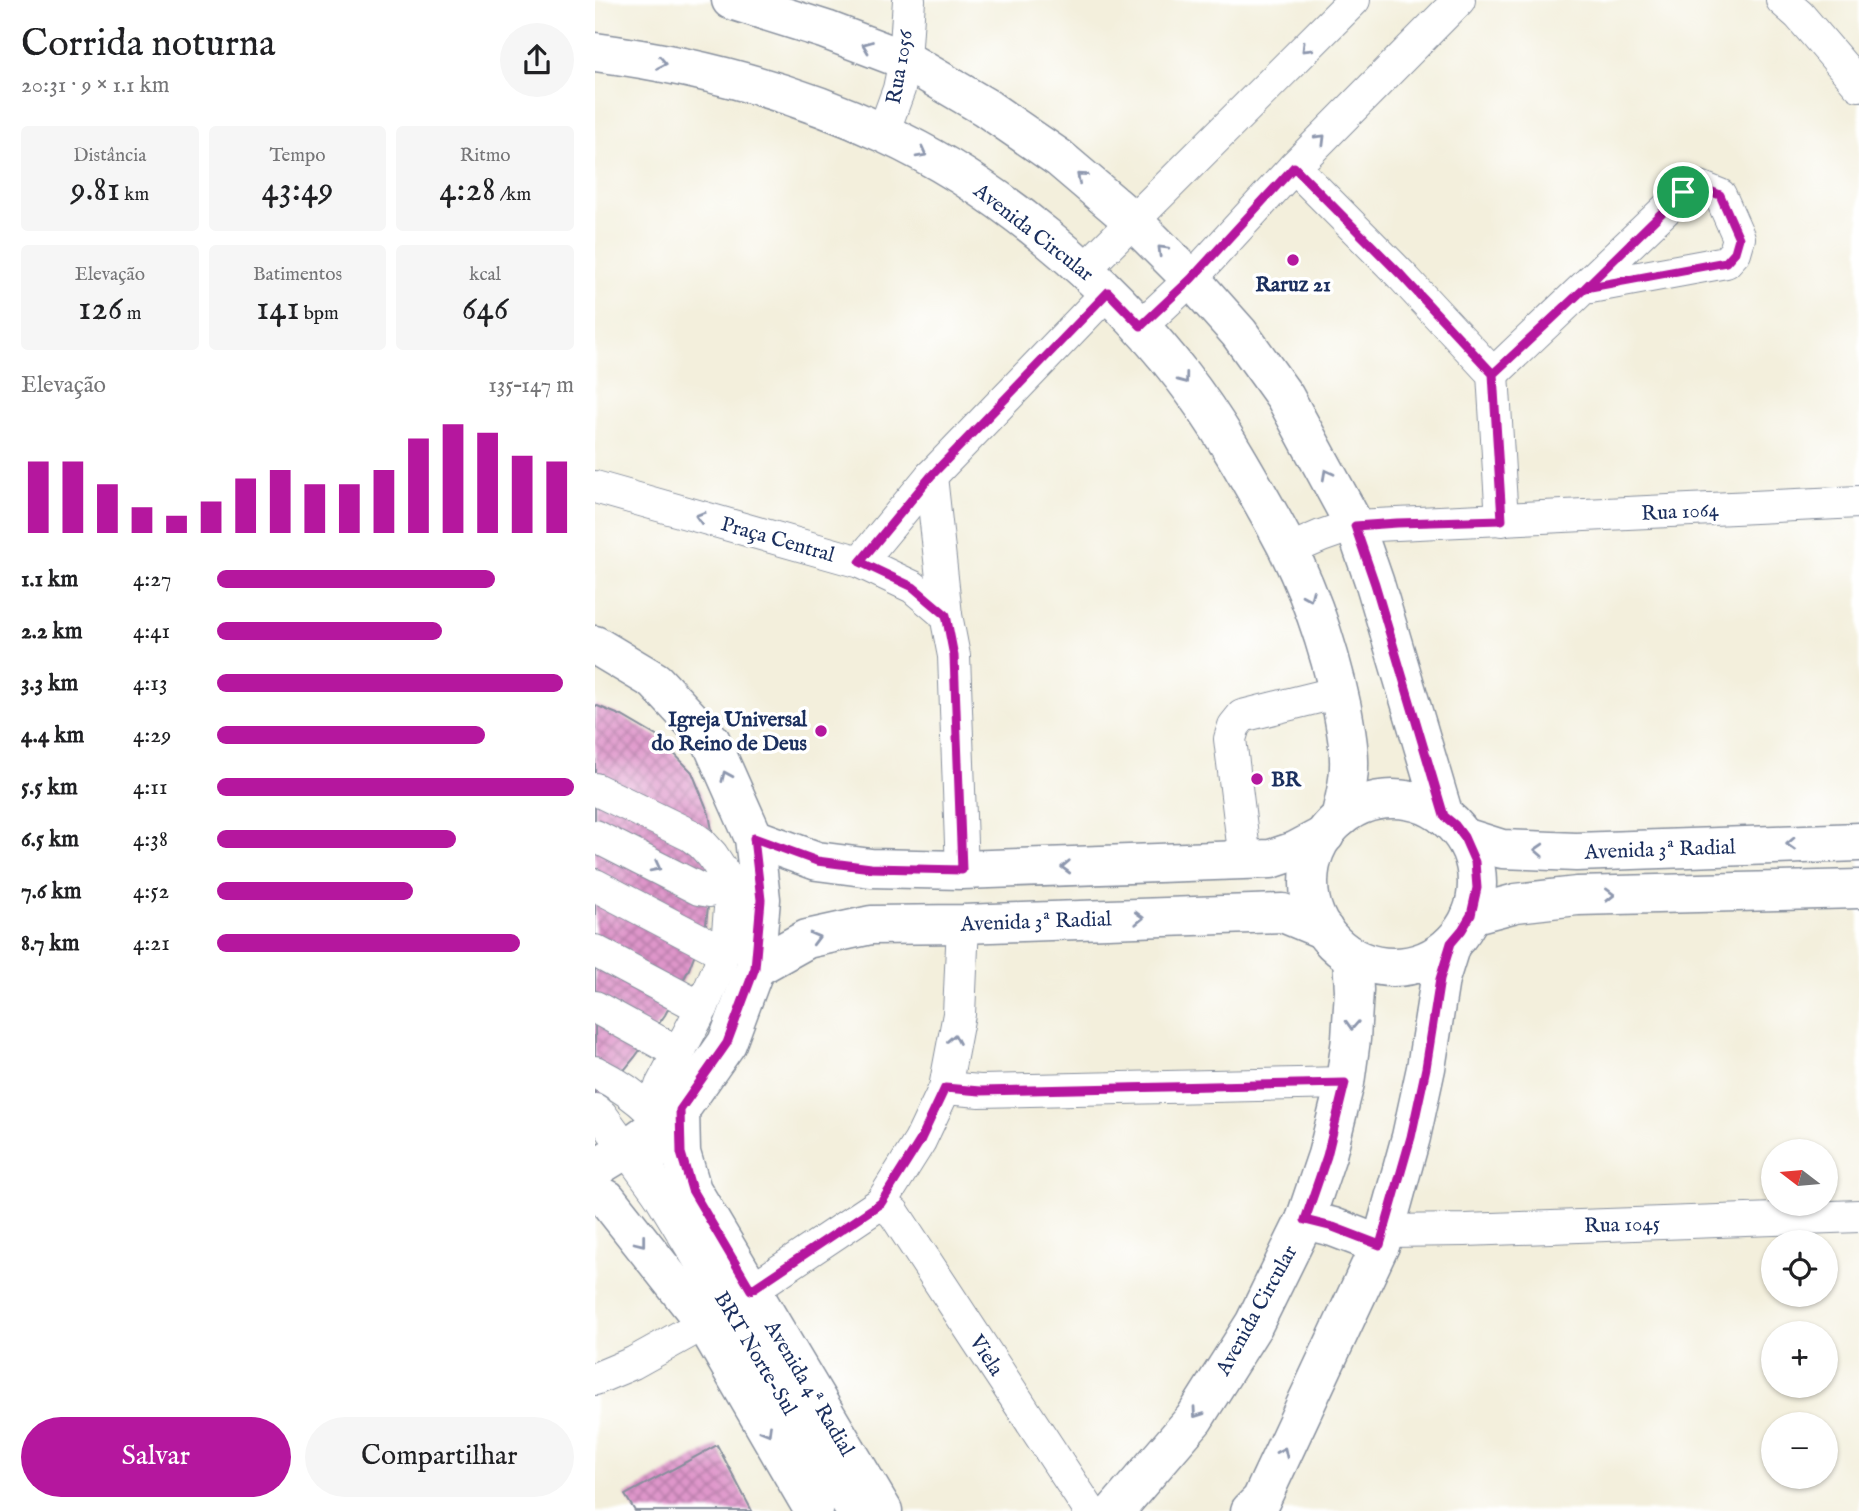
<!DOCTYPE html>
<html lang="pt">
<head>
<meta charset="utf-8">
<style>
	body { margin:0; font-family:"IM FELL English",serif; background:#f6f6f6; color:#202124; height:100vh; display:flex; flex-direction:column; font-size:26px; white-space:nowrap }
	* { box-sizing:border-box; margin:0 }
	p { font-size:23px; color:#757577 }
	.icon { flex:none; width:38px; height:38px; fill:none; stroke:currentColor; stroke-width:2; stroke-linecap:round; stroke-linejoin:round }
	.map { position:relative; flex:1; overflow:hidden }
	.details { display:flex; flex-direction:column; background:#fff; width:595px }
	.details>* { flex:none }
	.needle { width:46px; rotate:286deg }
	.controls { position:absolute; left:1166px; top:1139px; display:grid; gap:14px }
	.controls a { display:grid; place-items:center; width:77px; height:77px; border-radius:50%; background:#fff; box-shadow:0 2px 5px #0004; font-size:35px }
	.pin { position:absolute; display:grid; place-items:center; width:60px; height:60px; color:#fff; margin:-30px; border:4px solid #fff; border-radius:50%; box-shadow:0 2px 7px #0007 }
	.round { display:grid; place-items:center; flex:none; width:74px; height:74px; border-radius:37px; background:#f6f6f6 }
	.headline { display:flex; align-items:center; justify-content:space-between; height:119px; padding:0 21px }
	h1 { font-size:38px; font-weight:600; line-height:52px }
	.figures { display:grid; grid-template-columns:repeat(3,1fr); gap:10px; height:119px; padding:7px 21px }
	.figures div { display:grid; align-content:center; border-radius:7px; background:#f6f6f6; text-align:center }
	.figures b { font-size:35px; font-weight:600 }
	.figures small { font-size:19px; font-weight:400 }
	.figures p { font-size:19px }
	.chart { height:196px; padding:14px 21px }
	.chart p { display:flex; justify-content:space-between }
	.chart svg { width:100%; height:126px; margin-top:7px; stroke:#b5179e; stroke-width:6 }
	.button { display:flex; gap:14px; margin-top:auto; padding:14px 21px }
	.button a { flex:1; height:80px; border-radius:42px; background:#b5179e; color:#fff; font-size:28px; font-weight:600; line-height:80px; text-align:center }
	.button a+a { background:#f6f6f6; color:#202124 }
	ul { padding:0 21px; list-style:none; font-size:23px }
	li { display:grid; grid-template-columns:112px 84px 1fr; align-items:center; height:52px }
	li i { height:18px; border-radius:9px; background:#b5179e }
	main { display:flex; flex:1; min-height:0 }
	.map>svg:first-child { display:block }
</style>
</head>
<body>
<main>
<section class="details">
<div class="headline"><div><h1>Corrida noturna</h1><p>20:31 · 9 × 1.1 km</p></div><a class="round"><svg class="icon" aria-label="share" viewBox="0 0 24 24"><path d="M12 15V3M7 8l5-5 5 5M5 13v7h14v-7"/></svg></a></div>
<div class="figures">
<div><p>Distância</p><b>9.81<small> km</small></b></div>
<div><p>Tempo</p><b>43:49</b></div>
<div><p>Ritmo</p><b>4:28<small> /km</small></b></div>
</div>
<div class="figures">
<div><p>Elevação</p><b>126<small> m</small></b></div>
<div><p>Batimentos</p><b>141<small> bpm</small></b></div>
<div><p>kcal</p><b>646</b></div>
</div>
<div class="chart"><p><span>Elevação</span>135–147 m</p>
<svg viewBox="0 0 160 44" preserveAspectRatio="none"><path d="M5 44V19M15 44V19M25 44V27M35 44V35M45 44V38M55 44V33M65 44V25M75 44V22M85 44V27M95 44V27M105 44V22M115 44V11M125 44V6M135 44V9M145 44V17M155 44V19"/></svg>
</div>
<ul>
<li><b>1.1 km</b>4:27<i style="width:78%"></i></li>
<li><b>2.2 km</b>4:41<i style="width:63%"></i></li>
<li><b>3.3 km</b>4:13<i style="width:97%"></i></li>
<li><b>4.4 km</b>4:29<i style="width:75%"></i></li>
<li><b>5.5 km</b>4:11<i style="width:100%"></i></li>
<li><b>6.5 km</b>4:38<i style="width:67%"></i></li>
<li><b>7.6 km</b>4:52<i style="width:55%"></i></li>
<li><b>8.7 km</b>4:21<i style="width:85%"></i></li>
</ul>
<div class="button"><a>Salvar</a><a>Compartilhar</a></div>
</section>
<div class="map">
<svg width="1264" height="1511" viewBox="0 0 1264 1511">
	<defs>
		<pattern id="building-cross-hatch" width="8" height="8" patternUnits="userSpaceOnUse" patternTransform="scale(1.75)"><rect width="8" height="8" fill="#df96ca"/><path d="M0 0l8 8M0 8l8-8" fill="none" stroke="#b47ba7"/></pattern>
	</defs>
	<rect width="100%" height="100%" fill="#fff"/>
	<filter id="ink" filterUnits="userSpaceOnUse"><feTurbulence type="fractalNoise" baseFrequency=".0143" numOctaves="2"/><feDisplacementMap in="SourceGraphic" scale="14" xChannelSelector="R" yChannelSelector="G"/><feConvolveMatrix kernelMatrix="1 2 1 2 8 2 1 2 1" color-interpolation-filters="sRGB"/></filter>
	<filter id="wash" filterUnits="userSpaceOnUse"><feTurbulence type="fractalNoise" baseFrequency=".00686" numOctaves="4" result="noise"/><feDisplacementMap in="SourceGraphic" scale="28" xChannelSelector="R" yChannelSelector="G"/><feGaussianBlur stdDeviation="1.57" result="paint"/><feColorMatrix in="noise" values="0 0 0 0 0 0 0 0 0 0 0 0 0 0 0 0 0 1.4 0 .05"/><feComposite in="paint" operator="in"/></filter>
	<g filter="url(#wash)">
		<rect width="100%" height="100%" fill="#f3efdc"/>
		<g id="blocks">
			<g fill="url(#building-cross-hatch)">
				<polygon points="0,705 27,716 63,737 97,772 114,814 120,846 111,924 94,969 70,1015 40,1057 0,1106"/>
				<polygon points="122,1445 157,1511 40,1511 30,1495"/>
			</g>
		</g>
	</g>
	<g filter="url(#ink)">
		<use href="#blocks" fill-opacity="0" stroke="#878f9d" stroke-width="2"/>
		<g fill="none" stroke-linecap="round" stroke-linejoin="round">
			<defs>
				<g id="minor">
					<polyline points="1187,0 1204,15 1264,85"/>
					<polyline points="288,133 304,89 310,60 314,0"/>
					<polyline points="699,167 806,275 898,374 907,520"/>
					<polyline points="490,269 759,0"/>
					<polyline points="546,326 596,279 699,167 864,0"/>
					<polyline points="898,374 1089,192 1105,187 1125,195 1144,238 1140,252 1131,262 990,288"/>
					<polyline points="336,476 351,615 359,656 367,870"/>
					<polyline points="0,487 265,562 318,587 351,615"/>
					<path d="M 695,551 C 716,539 736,531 760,526 L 1264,502"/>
					<polyline points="265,562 336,476 513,292"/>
					<polyline points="0,789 95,835 106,843 117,855 132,878 136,897 133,932 124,967 107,1008 66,1086 58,1113 55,1132 54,1169 64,1194"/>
					<polyline points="0,836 104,889 115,891 132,878"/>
					<polyline points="650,860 635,739 639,726 647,716 744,692"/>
					<polyline points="0,885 128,952"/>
					<polyline points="0,951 107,1008"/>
					<polyline points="0,1007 82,1052"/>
					<path d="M 0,1072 C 22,1083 41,1096 58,1113"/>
					<polyline points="350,1088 385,1091 750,1083"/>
					<polyline points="0,1110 7,1116 64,1194 257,1511"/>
					<polyline points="286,1203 299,1213 495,1511"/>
					<polyline points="790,1231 870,1230 1264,1216"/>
					<polyline points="156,1290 286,1203 325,1141 350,1088 364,1014 368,924"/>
					<polyline points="0,1379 38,1363 110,1323"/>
				</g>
				<g id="major">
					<polyline points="136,0 231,30 310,60 390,107 464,158 538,221 596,279 644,333 690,397 760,526 780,584 849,816"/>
					<path d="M 0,52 C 99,65 198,91 288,133 C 402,185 511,278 587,376 C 622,421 650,471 678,521 C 711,579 733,642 747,708 C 750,726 755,747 754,766 C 754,784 749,801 745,818"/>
					<polyline points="0,645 60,681 116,741 159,838 166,899 160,968 132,1043 85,1110 28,1151 0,1168"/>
					<circle cx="798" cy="883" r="84"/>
					<polyline points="869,837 907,849 981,852 1264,842"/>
					<polyline points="159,838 222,861 276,868 367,870 676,859 700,851 730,835"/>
					<polyline points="876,915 921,903 982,896 1264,889"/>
					<polyline points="160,968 212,939 276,925 368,924 688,913 729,930"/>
					<polyline points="85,1110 86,1153 97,1190 288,1511"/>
					<polyline points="0,1194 12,1199 110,1323 219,1511"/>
					<polyline points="710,1220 738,1227 785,1245"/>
					<polyline points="520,1511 599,1419 659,1324 710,1220 732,1155 750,1083 756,1039 759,990 757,957"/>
					<polyline points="655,1511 666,1500 785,1245 790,1231 816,1137 831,1068 845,979 856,944"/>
				</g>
			</defs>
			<use href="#minor" stroke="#878f9d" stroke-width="34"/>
			<use href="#major" stroke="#878f9d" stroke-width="41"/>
			<use href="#minor" stroke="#fff" stroke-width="32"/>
			<use href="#major" stroke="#fff" stroke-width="38"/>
		</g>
		<defs><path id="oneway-chevron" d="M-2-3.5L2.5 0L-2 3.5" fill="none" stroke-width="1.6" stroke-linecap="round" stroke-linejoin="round" transform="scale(1.75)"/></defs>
		<g stroke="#8d97ae">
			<use href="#oneway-chevron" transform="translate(272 46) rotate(-159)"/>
			<use href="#oneway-chevron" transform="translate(711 48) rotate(135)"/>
			<use href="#oneway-chevron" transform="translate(67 63) rotate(11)"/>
			<use href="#oneway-chevron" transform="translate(726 139) rotate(-45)"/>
			<use href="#oneway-chevron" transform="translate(327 153) rotate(28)"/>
			<use href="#oneway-chevron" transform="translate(486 177) rotate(-139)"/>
			<use href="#oneway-chevron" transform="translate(567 250) rotate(-135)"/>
			<use href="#oneway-chevron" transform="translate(589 379) rotate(53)"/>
			<use href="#oneway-chevron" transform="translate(732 474) rotate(-118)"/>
			<use href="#oneway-chevron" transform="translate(105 517) rotate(-164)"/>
			<use href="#oneway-chevron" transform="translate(714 596) rotate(67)"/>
			<use href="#oneway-chevron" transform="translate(131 776) rotate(-114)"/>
			<use href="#oneway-chevron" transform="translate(1196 844) rotate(178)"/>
			<use href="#oneway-chevron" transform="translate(944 850) rotate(-177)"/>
			<use href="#oneway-chevron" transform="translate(61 867) rotate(27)"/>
			<use href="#oneway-chevron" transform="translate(471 867) rotate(178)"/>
			<use href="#oneway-chevron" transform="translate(1015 895) rotate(-1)"/>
			<use href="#oneway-chevron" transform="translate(544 918) rotate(-2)"/>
			<use href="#oneway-chevron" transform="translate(220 938) rotate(-15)"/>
			<use href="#oneway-chevron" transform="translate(757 1025) rotate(93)"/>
			<use href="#oneway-chevron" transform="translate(359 1039) rotate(-80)"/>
			<use href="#oneway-chevron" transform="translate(46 1242) rotate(52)"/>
			<use href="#oneway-chevron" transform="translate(602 1413) rotate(125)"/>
			<use href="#oneway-chevron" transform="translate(172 1431) rotate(60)"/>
			<use href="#oneway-chevron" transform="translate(688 1452) rotate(-65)"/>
		</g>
	</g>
	<g fill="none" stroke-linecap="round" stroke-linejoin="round" filter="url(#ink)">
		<defs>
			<polyline id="route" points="1088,192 990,288 898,374 806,275 699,167 596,279 546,326 513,292 336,476 265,562 318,587 351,615 359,656 367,870 276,868 222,861 159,838 166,900 160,968 132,1043 85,1110 86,1153 97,1190 156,1290 286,1203 325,1141 350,1088 385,1091 750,1083 732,1156 710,1220 738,1227 785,1245 816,1137 831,1068 845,979 856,943 867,930 876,915 882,888 880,862 869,837 860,825 849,816 780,584 760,526 802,523 907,520 898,374 990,288 1131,262 1140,252 1144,238 1125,195 1105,187 1088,192"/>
		</defs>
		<use href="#route" stroke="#fff" stroke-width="14"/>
		<use href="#route" stroke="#b5179e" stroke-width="9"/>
	</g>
	<g fill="#b5179e" stroke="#fff" stroke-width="2.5">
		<circle cx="698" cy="260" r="7"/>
		<circle cx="226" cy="731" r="7"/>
		<circle cx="662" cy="779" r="7"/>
	</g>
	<g text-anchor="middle" stroke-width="7" stroke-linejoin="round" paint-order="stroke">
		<g font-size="21" fill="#1b2f5e" stroke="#fff">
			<text transform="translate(304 67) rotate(-80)" y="7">Rua 1056</text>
			<text transform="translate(439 232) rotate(38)" y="7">Avenida Circular</text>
			<text transform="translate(1085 511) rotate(-3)" y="7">Rua 1064</text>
			<text transform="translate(183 539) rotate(16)" y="7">Praça Central</text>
			<text transform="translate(1065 849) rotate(-2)" y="7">Avenida 3ª Radial</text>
			<text transform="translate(441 921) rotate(-2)" y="7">Avenida 3ª Radial</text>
			<text transform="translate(1027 1224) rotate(-2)" y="7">Rua 1045</text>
			<text transform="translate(661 1310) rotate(-61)" y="7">Avenida Circular</text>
			<text transform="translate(161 1353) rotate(59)" y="7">BRT Norte-Sul</text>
			<text transform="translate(392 1355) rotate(57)" y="7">Viela</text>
			<text transform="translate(215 1388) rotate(59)" y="7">Avenida 4ª Radial</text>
		</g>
		<g font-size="21" font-weight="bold" fill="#1b2f5e" stroke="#fff">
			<text x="698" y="291">Raruz 21</text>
			<text x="212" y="726" text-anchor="end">Igreja Universal<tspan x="212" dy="24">do Reino de Deus</tspan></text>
			<text x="676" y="786" text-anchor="start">BR</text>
		</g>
	</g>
</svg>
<div class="controls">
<a><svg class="needle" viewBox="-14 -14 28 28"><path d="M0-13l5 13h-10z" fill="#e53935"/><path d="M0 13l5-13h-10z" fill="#757577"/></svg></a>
<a><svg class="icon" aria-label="locate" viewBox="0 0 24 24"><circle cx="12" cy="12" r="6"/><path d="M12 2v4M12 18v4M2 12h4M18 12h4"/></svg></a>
<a>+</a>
<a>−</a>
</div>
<div class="pin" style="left:1088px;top:192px;background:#1e9e55"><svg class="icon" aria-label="arrive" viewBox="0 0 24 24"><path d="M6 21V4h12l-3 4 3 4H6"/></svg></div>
</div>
</main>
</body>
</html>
